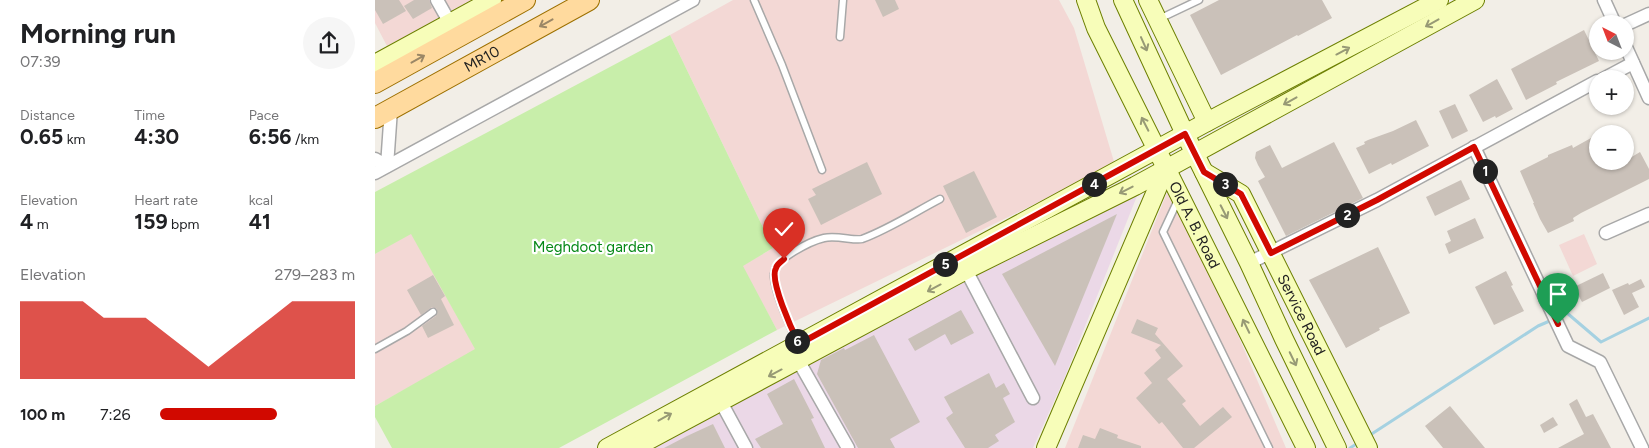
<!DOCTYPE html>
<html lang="en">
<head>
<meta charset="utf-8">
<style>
	body { margin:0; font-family:Figtree,sans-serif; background:#f6f6f6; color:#202124; height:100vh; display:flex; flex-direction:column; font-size:19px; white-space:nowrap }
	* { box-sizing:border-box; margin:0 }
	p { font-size:16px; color:#757577 }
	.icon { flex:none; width:28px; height:28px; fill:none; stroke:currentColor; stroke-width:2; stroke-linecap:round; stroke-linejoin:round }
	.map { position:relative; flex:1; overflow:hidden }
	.panel { display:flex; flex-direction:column; background:#fff; width:375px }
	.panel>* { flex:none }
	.needle { width:32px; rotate:318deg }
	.controls { position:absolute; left:1214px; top:15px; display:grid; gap:10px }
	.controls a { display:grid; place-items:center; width:45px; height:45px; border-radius:50%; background:#fff; box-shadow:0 1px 4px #0004; font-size:25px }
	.pin { position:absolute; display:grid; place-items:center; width:42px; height:42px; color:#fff; margin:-51px -21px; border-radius:50% 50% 50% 0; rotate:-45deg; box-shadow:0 0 5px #0007 }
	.pin .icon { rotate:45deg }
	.km { position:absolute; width:25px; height:25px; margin:-12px; border-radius:50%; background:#222; color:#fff; font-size:14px; line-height:25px; text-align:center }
	.round { display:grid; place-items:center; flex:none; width:52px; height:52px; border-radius:26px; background:#f6f6f6 }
	.overview { display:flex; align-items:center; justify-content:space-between; height:85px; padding:0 20px }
	h1 { font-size:28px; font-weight:700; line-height:38px }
	.metrics { display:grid; grid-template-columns:repeat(3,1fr); gap:8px; height:85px; padding:5px 20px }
	.metrics div { display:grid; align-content:center }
	.metrics b { font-size:21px; font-weight:700 }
	.metrics small { font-size:14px; font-weight:400 }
	.metrics p { font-size:14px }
	.chart { height:140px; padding:10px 20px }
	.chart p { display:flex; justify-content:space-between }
	.chart svg { width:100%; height:90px; margin-top:5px; fill:#d10900; opacity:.7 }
	ul { padding:0 20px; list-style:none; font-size:16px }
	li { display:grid; grid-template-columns:80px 60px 1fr; align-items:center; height:38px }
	li i { height:12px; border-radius:6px; background:#d10900 }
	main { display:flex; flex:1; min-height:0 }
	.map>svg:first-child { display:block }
</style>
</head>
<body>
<main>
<section class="panel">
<div class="overview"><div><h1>Morning run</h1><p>07:39</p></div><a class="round"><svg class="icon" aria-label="share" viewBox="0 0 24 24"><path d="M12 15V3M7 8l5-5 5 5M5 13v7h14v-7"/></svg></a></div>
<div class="metrics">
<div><p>Distance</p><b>0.65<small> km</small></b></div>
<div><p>Time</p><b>4:30</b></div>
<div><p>Pace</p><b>6:56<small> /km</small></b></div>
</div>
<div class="metrics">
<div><p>Elevation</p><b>4<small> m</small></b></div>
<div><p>Heart rate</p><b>159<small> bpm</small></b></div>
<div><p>kcal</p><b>41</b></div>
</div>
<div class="chart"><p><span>Elevation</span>279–283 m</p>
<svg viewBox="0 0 160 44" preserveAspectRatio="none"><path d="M0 44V6L10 6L20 6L30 6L40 14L50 14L60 14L70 22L80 30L90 38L100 30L110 22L120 14L130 6L140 6L150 6L160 6V44z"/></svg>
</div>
<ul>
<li><b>100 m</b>7:26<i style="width:60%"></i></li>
</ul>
</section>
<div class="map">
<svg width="1274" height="448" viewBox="0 0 1274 448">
	<rect width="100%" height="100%" fill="#f2eee7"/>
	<g fill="#f3d8d5">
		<polygon points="8,0 98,0 12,46 0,23 0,4"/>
		<polygon points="358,0 684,0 699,28 740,165 402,330 367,266 398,248 295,35"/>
		<polygon points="797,180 911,448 690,448"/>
		<polygon points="36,233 101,350 0,406 0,254"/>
		<polygon points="1209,234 1222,264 1198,276 1184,245"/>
	</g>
	<polygon fill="#ebd8e7" points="764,191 689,379 658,448 269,448 639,251"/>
	<polygon fill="#c8eeaa" points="295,35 398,248 368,266 402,330 184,448 17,448 0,417 0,406 100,349 36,234 0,254 0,192"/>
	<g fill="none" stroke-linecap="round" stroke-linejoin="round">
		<g stroke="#a5d1e1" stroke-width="3">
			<polyline points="1183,317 1192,313 1226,342 1274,318"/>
			<polyline points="992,437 1163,326 1177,320"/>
			<polyline points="975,448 983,443"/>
		</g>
	</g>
	<g fill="#cac1b9">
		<polygon points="0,0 24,0 31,11 8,24 0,10"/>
		<polygon points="39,0 54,0 57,8 38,19 29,6"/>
		<polygon points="500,0 520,0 524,9 508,17"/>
		<polygon points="844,0 947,0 957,18 923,36 922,35 846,75 815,15"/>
		<polygon points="1209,30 1224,61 1181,82 1182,84 1151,100 1136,69"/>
		<polygon points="1122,79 1138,109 1121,118 1120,116 1108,122 1094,95"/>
		<polygon points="1080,104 1093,131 1077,139 1064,111"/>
		<polygon points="1041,120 1054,146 1017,165 1016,163 994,174 981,148 990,144 989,142 993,140 1018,131"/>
		<polygon points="1216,138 1222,151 1222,161 1250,161 1265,152 1274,169 1274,179 1206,213 1198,218 1199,221 1173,233 1165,219 1158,203 1159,203 1145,171 1173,157 1173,155 1197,145 1198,148"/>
		<polygon points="959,142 988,198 911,236 883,181 890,177 883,165 880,158 881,152 895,145 907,168"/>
		<polygon points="492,162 507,194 446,225 433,199 441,195 437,189"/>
		<polygon points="599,171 622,217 591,233 568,186"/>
		<polygon points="1086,180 1095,199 1060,216 1051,197"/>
		<polygon points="742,214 680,366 627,274"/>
		<polygon points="1100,218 1109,238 1074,254 1070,244 1076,241 1072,231"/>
		<polygon points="1003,247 1035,313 1004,328 1005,330 971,348 934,280"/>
		<polygon points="1131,271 1138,285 1136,286 1149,311 1119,325 1100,287"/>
		<polygon points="1228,273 1235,288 1207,302 1199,287"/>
		<polygon points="58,275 70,296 66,299 79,325 53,338 47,326 61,316 62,309 57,307 46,315 32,290"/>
		<polygon points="1266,279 1270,287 1257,293 1264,307 1249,315 1237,290 1253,283 1254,285"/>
		<polygon points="586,310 599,333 576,345 570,334 540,351 533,339"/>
		<polygon points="762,319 783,328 780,334 808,366 792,379 811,401 807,404 825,426 848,407 857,417 819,448 808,448 787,422 784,424 761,398 777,383 769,373 786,358 780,350 786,345 756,333"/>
		<polygon points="499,335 545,422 515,439 520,448 483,448 442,374 446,360 469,348 470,350"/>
		<polygon points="614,373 621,388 629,383 635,394 628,398 640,422 620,435 624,441 613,448 590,448 571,418 578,413 569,397"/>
		<polygon points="419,379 439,418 436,419 450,448 386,448 380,439 408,424 392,394"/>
		<polygon points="1202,399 1211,417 1218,414 1236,448 1183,448 1209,434 1194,404"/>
		<polygon points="1075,406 1110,448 1068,448 1050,426"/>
		<polygon points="1178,417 1183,425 1169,433 1165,425"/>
		<polygon points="338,424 350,448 289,448 312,436"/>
		<polygon points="725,428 743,435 742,438 766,446 766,448 703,448 708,435 720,439"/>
	</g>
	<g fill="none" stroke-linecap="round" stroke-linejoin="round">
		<defs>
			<g id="lane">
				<polyline points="379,0 407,65 447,170"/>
				<polyline points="784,19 824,0"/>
				<polyline points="465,37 468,0"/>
				<polyline points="803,200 788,232 894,448"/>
				<path d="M 423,343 C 416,329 398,289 399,274 C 399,259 436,241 449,238 C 461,235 480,241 487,239 C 514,229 540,212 565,199"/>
				<polyline points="0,349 32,331 58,312"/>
			</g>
			<g id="street">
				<polyline points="62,0 75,23"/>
				<polyline points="1229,0 1240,24"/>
				<polyline points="1250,25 1274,14"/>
				<polyline points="1250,45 1274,98"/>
				<polyline points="1228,79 1258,63"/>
				<polyline points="1099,147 1193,346 1225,362 1267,448"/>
				<polyline points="0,159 12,166 16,109"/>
				<polyline points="0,173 318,0"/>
				<polyline points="1231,233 1274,214"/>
				<polyline points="874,263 1002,200 1222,81"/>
				<polyline points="591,270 658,398"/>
				<polyline points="423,360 473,448"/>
				<polyline points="346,402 371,448"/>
			</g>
			<g id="secondary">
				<path id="s1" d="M 711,0 L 721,28 L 931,448"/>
				<polyline points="748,0 810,134 874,263 909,339 962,448"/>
				<polyline points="773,0 832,122"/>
				<polyline points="0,64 117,0"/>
				<path id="s2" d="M 829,172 L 866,194 L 993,448"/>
				<polyline points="232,448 832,122 1064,0"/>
				<polyline points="259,448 591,270 760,186 1100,0"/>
				<polyline points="671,448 791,168"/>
			</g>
			<g id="primary">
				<polyline points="0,83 150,0"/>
				<path id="s3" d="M 0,118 L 214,0"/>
			</g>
		</defs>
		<use href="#lane" stroke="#a8a8a8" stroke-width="9"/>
		<use href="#street" stroke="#a8a8a8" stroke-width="15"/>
		<use href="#secondary" stroke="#6c7f00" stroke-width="20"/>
		<use href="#primary" stroke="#9d7000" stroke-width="22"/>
		<use href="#lane" stroke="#fff" stroke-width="6"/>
		<use href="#street" stroke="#fff" stroke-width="12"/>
		<use href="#secondary" stroke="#f7fdb9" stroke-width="18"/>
		<use href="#primary" stroke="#ffda9e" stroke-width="20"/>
	</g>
	<defs><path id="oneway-shaft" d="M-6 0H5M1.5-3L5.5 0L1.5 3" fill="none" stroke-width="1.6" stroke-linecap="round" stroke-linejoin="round" transform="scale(1.25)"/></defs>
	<g stroke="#9b8766">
		<use href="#oneway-shaft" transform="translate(171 23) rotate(151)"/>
		<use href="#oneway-shaft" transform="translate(43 59) rotate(-29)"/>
	</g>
	<g stroke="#979a75">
		<use href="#oneway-shaft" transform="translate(1057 23) rotate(151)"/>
		<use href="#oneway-shaft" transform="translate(769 44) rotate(66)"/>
		<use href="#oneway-shaft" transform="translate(968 51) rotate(-28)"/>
		<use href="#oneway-shaft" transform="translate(915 101) rotate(151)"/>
		<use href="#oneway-shaft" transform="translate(770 124) rotate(-117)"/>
		<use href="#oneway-shaft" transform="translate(751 190) rotate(153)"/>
		<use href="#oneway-shaft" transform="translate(849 212) rotate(63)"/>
		<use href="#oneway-shaft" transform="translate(559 288) rotate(152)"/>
		<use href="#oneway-shaft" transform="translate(871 326) rotate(-116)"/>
		<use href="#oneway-shaft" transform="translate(918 359) rotate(64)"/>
		<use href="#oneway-shaft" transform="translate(400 373) rotate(152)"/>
		<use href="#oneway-shaft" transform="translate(290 417) rotate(-29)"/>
	</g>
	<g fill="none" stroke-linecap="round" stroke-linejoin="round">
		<defs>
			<path id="route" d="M 409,259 C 406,262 402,264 401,268 C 394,280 417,330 424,344 L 810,134 L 829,172 L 866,194 L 896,253 L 1002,200 L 1099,147 L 1183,324"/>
		</defs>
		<use href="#route" stroke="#fff" stroke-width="10"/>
		<use href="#route" stroke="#d10900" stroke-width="6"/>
	</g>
	<g text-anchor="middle" stroke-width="4.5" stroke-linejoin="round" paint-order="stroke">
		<g font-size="15" fill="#212121" stroke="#fff">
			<text dy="5" stroke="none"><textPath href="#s3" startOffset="122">MR10</textPath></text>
			<text dy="5" stroke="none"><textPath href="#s1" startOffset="250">Old A. B. Road</textPath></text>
			<text dy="5" stroke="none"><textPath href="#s2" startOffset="178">Service Road</textPath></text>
		</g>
		<g font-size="15" fill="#058816" stroke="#fff">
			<text x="218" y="252">Meghdoot garden</text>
		</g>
	</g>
</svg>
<div class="controls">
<a><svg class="needle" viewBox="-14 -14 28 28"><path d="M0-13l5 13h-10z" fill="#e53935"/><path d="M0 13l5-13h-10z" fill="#757577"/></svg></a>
<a>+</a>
<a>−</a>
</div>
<div class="pin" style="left:1183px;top:324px;background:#1e9e55"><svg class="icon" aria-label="arrive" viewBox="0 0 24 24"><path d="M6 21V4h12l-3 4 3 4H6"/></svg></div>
<div class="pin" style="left:409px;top:259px;background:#d93025"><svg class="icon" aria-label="check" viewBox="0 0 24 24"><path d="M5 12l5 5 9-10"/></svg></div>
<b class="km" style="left:1110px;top:171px">1</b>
<b class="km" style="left:972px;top:215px">2</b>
<b class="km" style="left:850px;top:184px">3</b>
<b class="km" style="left:719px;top:184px">4</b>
<b class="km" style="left:570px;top:264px">5</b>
<b class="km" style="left:422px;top:341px">6</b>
</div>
</main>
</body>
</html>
